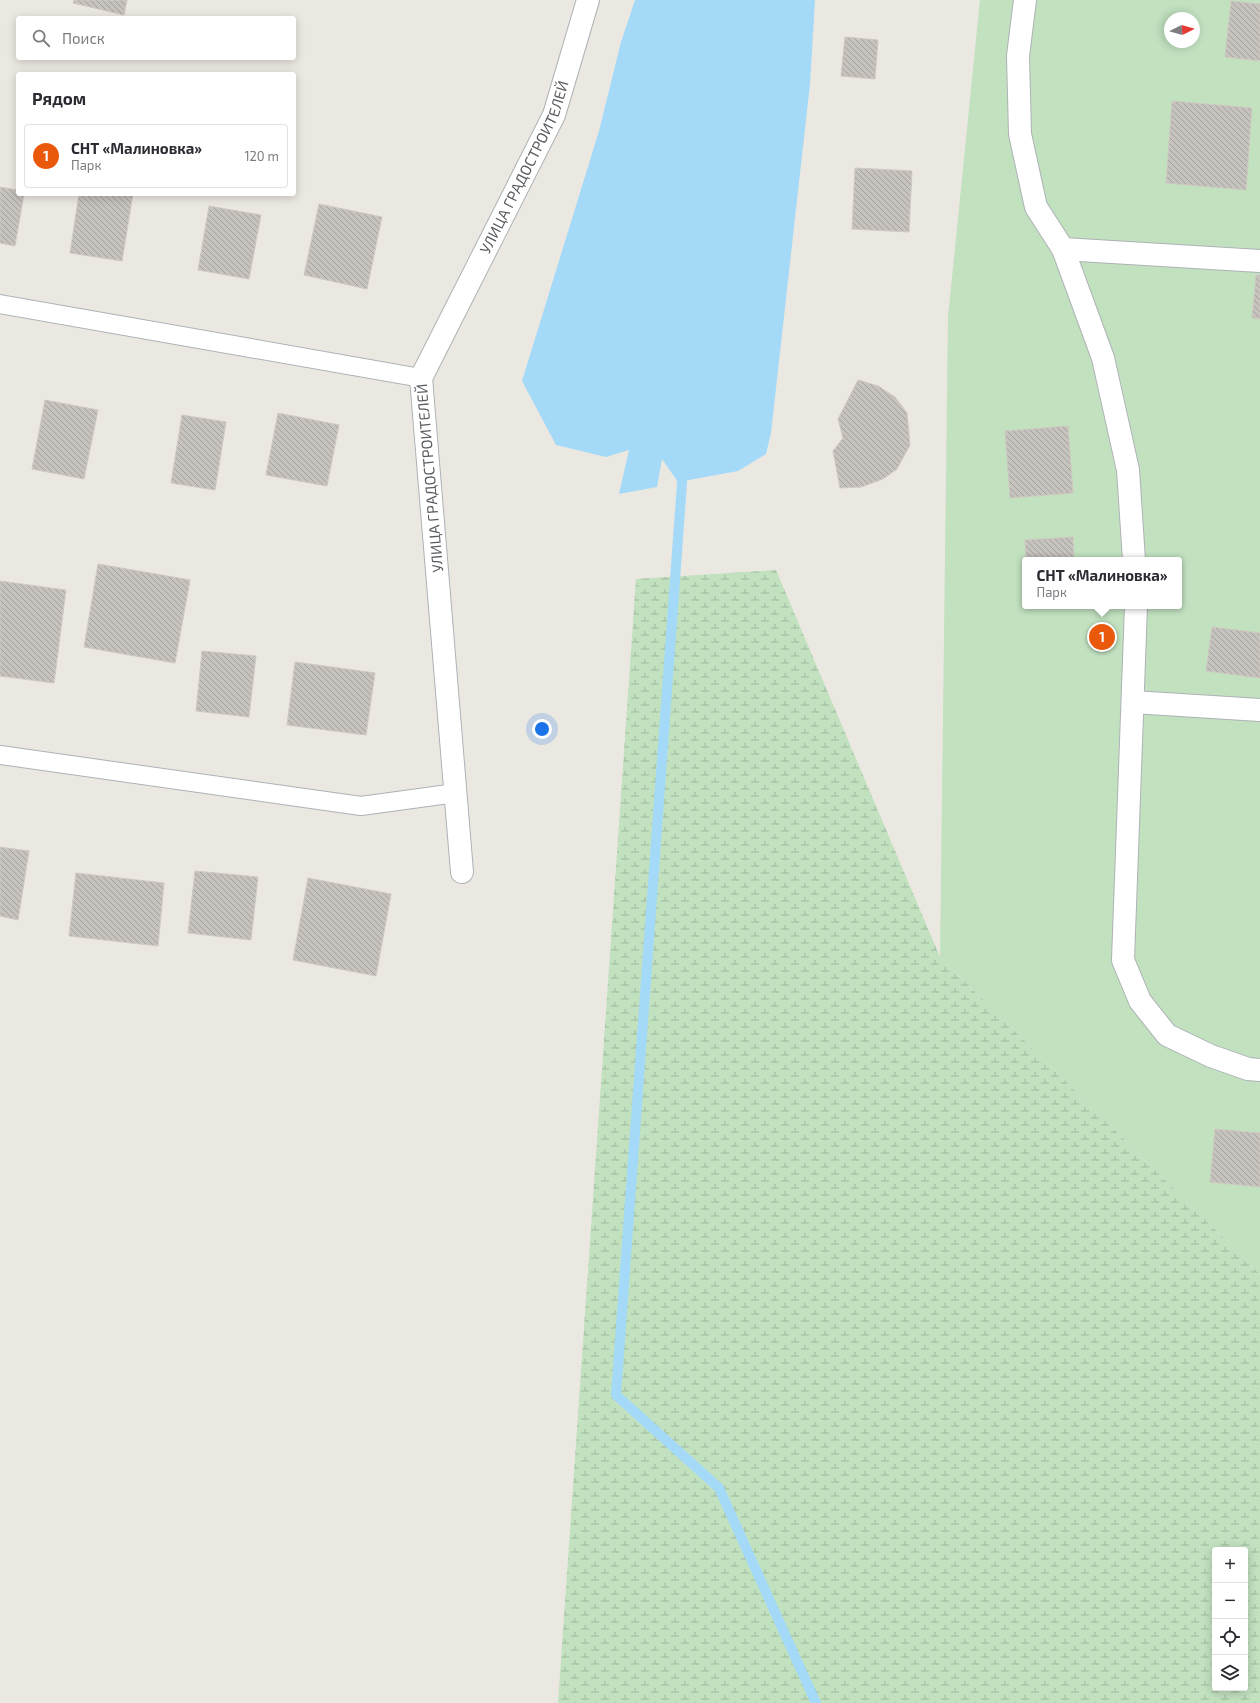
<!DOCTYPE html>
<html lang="ru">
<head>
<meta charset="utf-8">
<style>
	body { margin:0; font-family:"Exo 2",sans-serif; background:#f7f7f7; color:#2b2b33 }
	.controls { position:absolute; right:12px; bottom:12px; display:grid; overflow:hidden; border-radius:4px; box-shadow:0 2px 10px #0003 }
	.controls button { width:36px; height:36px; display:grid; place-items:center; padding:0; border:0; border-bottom:1px solid #e1e1e2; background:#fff; color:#2b2b33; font:20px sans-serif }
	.compass { position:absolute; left:1164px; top:12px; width:36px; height:36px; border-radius:50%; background:#fff; box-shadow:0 2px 10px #0003; rotate:85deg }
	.you { position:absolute; left:542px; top:729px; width:14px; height:14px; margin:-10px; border:3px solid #fff; border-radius:50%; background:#1a73e8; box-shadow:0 0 0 6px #1a73e833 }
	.badge { display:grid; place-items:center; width:26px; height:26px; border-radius:50%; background:#ea580c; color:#fff; font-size:13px; font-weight:700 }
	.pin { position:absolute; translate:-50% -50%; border:2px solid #fff; box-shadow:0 1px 4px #0006 }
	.popup { position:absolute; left:1022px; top:557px; width:160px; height:52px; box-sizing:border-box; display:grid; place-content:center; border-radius:4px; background:#fff; filter:drop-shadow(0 1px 3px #0005); font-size:13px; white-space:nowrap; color:#7c7c81 }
	.popup b { font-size:15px; color:#2b2b33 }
	.popup::after { content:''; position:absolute; left:50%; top:100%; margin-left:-8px; border:8px solid transparent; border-top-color:#fff }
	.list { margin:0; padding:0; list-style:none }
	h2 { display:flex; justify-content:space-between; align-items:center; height:52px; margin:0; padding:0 16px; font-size:17px }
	h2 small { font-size:13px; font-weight:400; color:#7c7c81 }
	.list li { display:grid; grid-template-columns:26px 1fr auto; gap:12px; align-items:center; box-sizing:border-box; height:64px; margin:0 8px 8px; padding:0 8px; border:1px solid #e1e1e2; border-radius:4px }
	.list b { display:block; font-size:15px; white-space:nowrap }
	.list p { margin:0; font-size:13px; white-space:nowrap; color:#7c7c81 }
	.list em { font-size:13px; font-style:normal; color:#7c7c81 }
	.icon { flex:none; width:22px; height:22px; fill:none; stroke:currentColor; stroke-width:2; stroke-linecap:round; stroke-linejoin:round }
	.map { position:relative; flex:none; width:1260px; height:1703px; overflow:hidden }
	.search { position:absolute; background:#fff; box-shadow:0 2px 10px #0003; left:16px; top:16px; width:280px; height:44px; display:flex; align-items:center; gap:10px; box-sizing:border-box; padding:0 14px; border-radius:4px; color:#7c7c81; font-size:15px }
	.panel { position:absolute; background:#fff; box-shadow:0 2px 10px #0003; left:16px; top:72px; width:280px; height:124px; border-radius:4px }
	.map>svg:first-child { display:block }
</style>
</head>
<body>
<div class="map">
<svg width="1260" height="1703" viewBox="0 0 1260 1703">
	<defs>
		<pattern id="wetland-marsh" width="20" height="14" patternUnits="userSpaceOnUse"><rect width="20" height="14" fill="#c1e1bf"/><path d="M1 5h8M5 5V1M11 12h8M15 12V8" fill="none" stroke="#a0ba9f"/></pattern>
		<pattern id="building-back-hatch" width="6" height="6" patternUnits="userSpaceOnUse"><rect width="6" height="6" fill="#c6c3be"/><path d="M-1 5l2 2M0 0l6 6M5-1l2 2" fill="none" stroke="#a4a29e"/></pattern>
	</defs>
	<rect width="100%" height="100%" fill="#ebe8e1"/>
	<!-- green -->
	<path fill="#c1e1bf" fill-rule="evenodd" d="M980,0H1260V1274L940,957L948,317ZM1170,18H1194V42H1170ZM1025,560H1179V606H1025Z"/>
	<!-- wetland -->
	<path fill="url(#wetland-marsh)" fill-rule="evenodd" d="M776,570L940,957L1260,1274V1703H558L636,579ZM1215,1550H1245V1688H1215Z"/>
	<!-- water -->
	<path fill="#a4daf8" d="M635,0H815L810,84L771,433L766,454L738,471L678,482L662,459L657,487L619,494L629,450L606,457L556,445L522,381L599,131L621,42Z"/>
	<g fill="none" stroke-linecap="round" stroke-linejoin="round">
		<!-- stream -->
		<path stroke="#a4daf8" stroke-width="10" d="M683,469L616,1395L719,1488L816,1703"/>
	</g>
	<!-- building -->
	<g fill="url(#building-back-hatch)" stroke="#cfc9c0">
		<path d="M74,0H127L124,15L73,3Z"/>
		<path d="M1231,1L1260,4V61L1225,57Z"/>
		<path d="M845,37L878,40L875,79L841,76Z"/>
		<path d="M1172,101L1252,108L1246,190L1166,183Z"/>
		<path d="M855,168L912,171L909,232L852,229Z"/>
		<path d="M0,187L18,190V194H24L15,246L0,243Z"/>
		<path d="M79,194H133L122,261L70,253Z"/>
		<path d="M319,204L382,217L367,289L304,275Z"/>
		<path d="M209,206L261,215L249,279L198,270Z"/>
		<path d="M1256,275H1260V319L1252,318Z"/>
		<path d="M858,380L878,386L895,397L907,413L910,445L897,469L883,479L861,487L840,488L833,451L843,438L838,419Z"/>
		<path d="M45,400L98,410L84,479L32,469Z"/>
		<path d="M278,413L339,425L327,486L266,475Z"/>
		<path d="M182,415L226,422L215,490L171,483Z"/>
		<path d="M1068,426L1073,493L1010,498L1005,431Z"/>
		<path d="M1073,537L1074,560H1026L1025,540Z"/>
		<path d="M98,564L190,580L175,663L84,647Z"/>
		<path d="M0,581L66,590L54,683L0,676Z"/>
		<path d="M1212,627L1260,633V678L1206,671Z"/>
		<path d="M202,651L256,656L249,717L196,711Z"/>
		<path d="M295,662L375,673L366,735L287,725Z"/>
		<path d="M0,847L29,851L18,920L0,916Z"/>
		<path d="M195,871L258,877L251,940L188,933Z"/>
		<path d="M76,873L164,883L158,946L69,936Z"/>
		<path d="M308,878L391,894L376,976L293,960Z"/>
		<path d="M1215,1129L1260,1133V1187L1210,1182Z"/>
	</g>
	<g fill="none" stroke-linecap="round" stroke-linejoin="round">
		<!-- lane casing -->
		<g stroke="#aeb2b6" stroke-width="20">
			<g id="lane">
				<path d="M0,304L421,378"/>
				<path d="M0,755L361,806L456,793"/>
			</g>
		</g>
		<!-- street casing -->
		<g stroke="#aeb2b6" stroke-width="24">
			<g id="street">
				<path d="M1025,0L1018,56L1020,134L1036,207L1063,249L1103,358L1128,470L1134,560"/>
				<path d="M1063,249L1260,261"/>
				<path d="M1136,606L1123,960L1140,1001L1167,1035L1211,1056L1248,1069L1260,1070"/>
				<path d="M1133,702L1260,710"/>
				<path id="s1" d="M462,872L421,378L554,115L588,0"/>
			</g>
		</g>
		<!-- lane -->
		<use href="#lane" stroke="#fff" stroke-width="18"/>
		<!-- street -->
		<use href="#street" stroke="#fff" stroke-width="22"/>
	</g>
	<g text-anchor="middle" stroke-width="4" stroke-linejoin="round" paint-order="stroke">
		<!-- street labels -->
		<g font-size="15" fill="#595d61" stroke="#fff">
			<text dy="5" stroke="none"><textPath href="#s1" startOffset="731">УЛИЦА ГРАДОСТРОИТЕЛЕЙ</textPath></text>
			<text transform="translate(430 478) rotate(-95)" y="5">УЛИЦА ГРАДОСТРОИТЕЛЕЙ</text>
		</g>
	</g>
</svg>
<div class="controls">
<button>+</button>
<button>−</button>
<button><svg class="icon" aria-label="locate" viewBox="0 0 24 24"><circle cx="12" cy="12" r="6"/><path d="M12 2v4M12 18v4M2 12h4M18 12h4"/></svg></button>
<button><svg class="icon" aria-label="layers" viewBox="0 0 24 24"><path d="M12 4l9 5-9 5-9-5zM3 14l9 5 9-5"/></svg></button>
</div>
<svg class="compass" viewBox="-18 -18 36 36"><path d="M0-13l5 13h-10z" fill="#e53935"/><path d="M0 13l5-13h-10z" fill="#7c7c81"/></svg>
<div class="you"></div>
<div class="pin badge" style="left:1102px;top:637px">1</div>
<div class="popup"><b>СНТ «Малиновка»</b>Парк</div>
<div class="search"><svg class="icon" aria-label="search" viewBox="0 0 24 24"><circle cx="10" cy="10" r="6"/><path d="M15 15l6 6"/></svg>Поиск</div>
<section class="panel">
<h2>Рядом<small></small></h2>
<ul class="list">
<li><span class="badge">1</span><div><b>СНТ «Малиновка»</b><p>Парк</p></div><em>120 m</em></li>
</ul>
</section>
</div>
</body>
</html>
